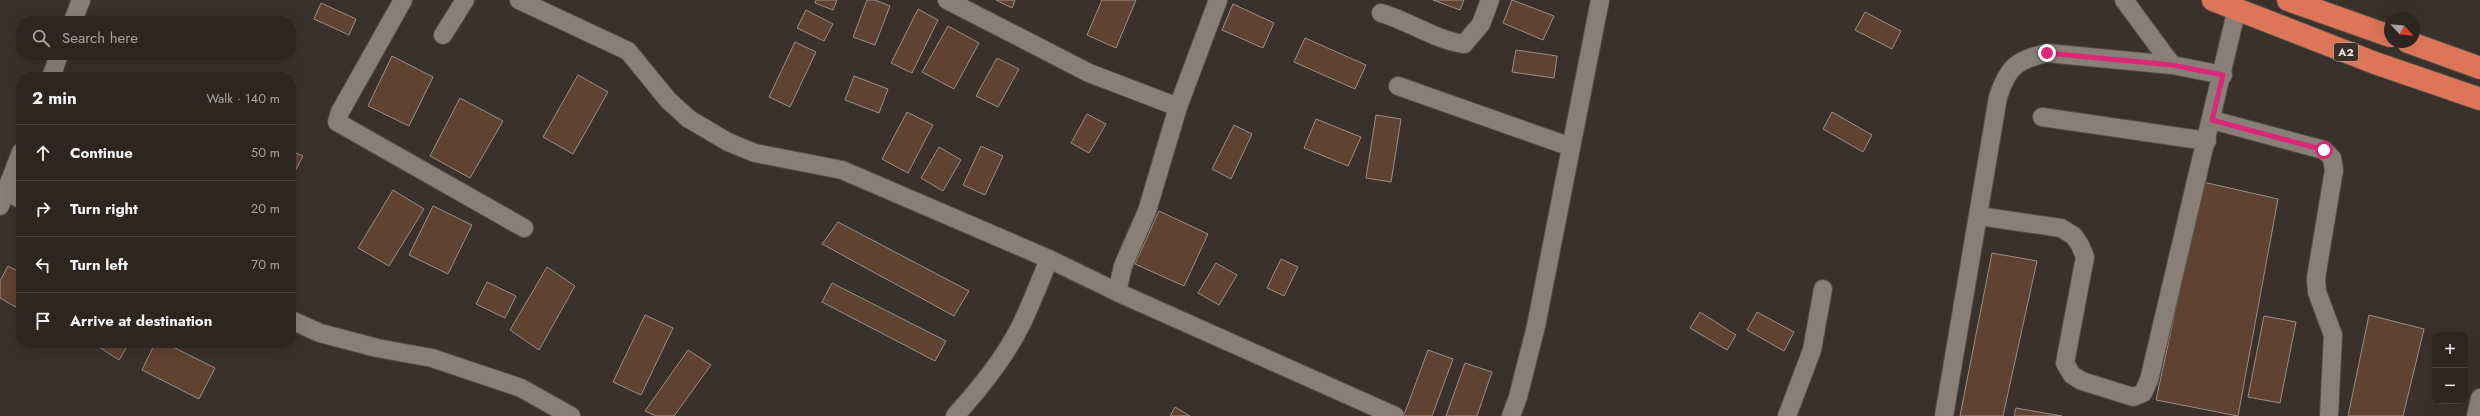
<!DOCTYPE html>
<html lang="en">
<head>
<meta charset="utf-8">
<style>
	body { margin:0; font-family:Jost,sans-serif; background:#342d29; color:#f1f3f6 }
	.controls { position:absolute; right:12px; bottom:12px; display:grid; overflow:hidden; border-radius:8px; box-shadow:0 4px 16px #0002 }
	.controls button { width:36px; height:36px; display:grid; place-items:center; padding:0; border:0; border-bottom:1px solid #48423e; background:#2c2520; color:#f1f3f6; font:20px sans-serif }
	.compass { position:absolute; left:2384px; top:12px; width:36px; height:36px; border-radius:50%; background:#2c2520; box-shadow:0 4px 16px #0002; rotate:116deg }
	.stop { position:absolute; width:12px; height:12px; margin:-9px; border:3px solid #db2777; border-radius:50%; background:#fff }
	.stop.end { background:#db2777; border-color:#fff; box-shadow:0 1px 4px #0008 }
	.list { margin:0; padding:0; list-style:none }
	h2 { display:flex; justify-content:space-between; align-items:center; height:52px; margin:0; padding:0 16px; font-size:17px }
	h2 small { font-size:13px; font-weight:400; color:#a6a5a5 }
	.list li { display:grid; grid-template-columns:26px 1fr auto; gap:12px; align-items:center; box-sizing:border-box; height:56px; padding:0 16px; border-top:1px solid #48423e }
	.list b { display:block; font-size:15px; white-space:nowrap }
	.list em { font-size:13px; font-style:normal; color:#a6a5a5 }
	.icon { flex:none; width:22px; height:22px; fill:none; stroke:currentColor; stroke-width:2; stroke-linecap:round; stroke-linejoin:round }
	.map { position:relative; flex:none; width:2480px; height:416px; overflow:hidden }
	.search { position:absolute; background:#2c2520; box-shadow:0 4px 16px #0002; left:16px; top:16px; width:280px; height:44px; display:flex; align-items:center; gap:10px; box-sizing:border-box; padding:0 14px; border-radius:16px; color:#a6a5a5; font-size:15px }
	.panel { position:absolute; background:#2c2520; box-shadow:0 4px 16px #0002; left:16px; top:72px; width:280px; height:276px; border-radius:16px }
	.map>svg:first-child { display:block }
</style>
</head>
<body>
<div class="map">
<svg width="2480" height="416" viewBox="0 0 2480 416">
	<rect width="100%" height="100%" fill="#3a312a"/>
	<!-- building -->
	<g fill="#604232" stroke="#9b8e88">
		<path d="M816,0H837L833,10L815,3Z"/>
		<path d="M867,0H875L890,6L875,45L853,37Z"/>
		<path d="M996,0H1015L1012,8Z"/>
		<path d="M1102,0H1136L1116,48L1087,35Z"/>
		<path d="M1433,0H1464L1460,10Z"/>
		<path d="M1512,0L1554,16L1543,40L1503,23Z"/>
		<path d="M321,3L356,19L349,35L314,19Z"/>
		<path d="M1233,4L1274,23L1263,48L1222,30Z"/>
		<path d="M918,9L938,20L912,73L891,63Z"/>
		<path d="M806,10L833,24L824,41L797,28Z"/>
		<path d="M1865,12L1901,31L1892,49L1855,30Z"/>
		<path d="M948,26L979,43L954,89L922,72Z"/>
		<path d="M1305,38L1366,65L1355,89L1294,62Z"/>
		<path d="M795,42L816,52L790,107L769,97Z"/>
		<path d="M1516,50L1557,56L1554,78L1512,72Z"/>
		<path d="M392,56L433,77L409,126L368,106Z"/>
		<path d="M997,58L1019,69L998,107L976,96Z"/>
		<path d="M578,75L608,92L573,154L543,137Z"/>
		<path d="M854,76L888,89L879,113L845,100Z"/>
		<path d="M460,98L503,121L470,178L430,156Z"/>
		<path d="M907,112L933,125L908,173L882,159Z"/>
		<path d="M1832,112L1872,135L1863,152L1823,129Z"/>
		<path d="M1087,114L1106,124L1089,153L1071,143Z"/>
		<path d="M1376,115L1401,119L1391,182L1366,178Z"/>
		<path d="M1316,119L1361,137L1348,166L1304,148Z"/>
		<path d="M1234,125L1252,134L1231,179L1212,169Z"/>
		<path d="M981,146L1003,156L985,195L963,185Z"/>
		<path d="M939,147L961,160L943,191L921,178Z"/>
		<path d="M291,151L303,156L291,179Z"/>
		<path d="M2203,182L2278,199L2238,416L2156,400Z"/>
		<path d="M393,190L424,209L389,266L358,248Z"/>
		<path d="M433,206L472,225L448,274L409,255Z"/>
		<path d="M1159,211L1208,234L1184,286L1135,264Z"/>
		<path d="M838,222L969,291L954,316L822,244Z"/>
		<path d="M1992,253L2037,261L2003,416H1960Z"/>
		<path d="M1281,259L1298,267L1284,296L1267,288Z"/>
		<path d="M1216,263L1237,275L1219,305L1198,293Z"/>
		<path d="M8,266L21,273V310L0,298V281Z"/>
		<path d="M547,267L575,286L539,350L510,330Z"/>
		<path d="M487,282L516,296L505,318L476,304Z"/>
		<path d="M832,283L946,341L935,361L822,302Z"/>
		<path d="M1700,312L1736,335L1727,350L1690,328Z"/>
		<path d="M1757,312L1794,332L1784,351L1747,330Z"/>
		<path d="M645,315L673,328L641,395L613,382Z"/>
		<path d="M2369,315L2424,329L2403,416H2348Z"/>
		<path d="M2264,316L2296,322L2280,403L2248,397Z"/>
		<path d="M93,343H129L119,360Z"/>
		<path d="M155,343H165L215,368L199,399L142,370Z"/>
		<path d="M688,350L711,365L674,416H656L645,411Z"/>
		<path d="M1428,350L1453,359L1432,416H1407L1404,415Z"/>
		<path d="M1465,363L1492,372L1477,416H1446Z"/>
		<path d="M1175,407L1190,416H1170Z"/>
		<path d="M2016,408L2062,416H2014Z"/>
	</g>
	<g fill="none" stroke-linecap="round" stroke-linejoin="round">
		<!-- minor casing -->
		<g stroke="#564f49" stroke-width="20">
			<g id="minor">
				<path d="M403,0L340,112L337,122L524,228"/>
				<path d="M519,0L628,51L668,100L689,119L728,142L755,153L842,170L1049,259L1117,292L1395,416"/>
				<path d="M947,0L1089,73L1178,107"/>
				<path d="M2124,0L2172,65"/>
				<path d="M1381,13C1409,21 1435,40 1464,44L1481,24L1490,0"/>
				<path d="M73,21L81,0"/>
				<path d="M443,35L465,0"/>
				<path d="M51,77L59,55"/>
				<path d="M1398,86L1571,147"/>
				<path d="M2042,117L2207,141"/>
				<path d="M2212,120L2324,150L2332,158L2334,170L2316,278L2317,292L2333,335L2329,416"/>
				<path d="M5,192L21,199"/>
				<path d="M0,206L21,152"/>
				<path d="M1979,216L2061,228L2074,236L2080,245L2085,257L2065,363L2072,375L2082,381L2133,397L2143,393L2149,380L2237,8"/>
				<path d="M1117,292L1123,266L1147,211L1178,107L1218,0"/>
				<path d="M291,320L320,333L377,348L432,358L521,388L571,416"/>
				<path d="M955,416C980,388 1003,360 1020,327C1031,305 1040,281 1049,259"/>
				<path d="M1511,416L1518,397L1536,326L1600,0"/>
				<path d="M1787,416L1812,350L1823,289"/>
				<path d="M1944,416L1998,97C2008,67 2016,60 2047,53L2172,65L2223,75"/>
				<path d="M2476,416L2480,398"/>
			</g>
		</g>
		<!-- highway casing -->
		<g stroke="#564f49" stroke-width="24">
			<g id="highway">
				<path d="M2213,0L2375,63L2480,99"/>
				<path d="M2288,0L2390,36"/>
				<path d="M2408,42L2480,68"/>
			</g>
		</g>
		<!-- minor -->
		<use href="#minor" stroke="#8a7f77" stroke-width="18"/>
		<!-- highway -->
		<use href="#highway" stroke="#dd7659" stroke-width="22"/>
	</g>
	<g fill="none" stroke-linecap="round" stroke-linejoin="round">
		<!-- route -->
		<path stroke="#db2777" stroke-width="5" d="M2047,53L2172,65L2223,75L2212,120L2324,150"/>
	</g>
	<g text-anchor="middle" stroke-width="3" stroke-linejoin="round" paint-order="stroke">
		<!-- shield labels -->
		<rect fill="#3a312a" stroke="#b8b0ac" stroke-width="1" x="2334" y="43" width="24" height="18" rx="3"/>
		<g font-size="11" font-weight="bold" fill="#eee7e3">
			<text x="2346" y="56">A2</text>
		</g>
	</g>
</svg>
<div class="controls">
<button>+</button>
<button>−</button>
</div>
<svg class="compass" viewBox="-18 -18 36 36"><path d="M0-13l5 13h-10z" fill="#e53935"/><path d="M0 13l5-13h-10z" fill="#a6a5a5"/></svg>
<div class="stop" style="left:2324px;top:150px"></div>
<div class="stop end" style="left:2047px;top:53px"></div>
<div class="search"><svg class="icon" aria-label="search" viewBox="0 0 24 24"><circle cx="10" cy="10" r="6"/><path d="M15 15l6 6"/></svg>Search here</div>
<section class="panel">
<h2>2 min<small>Walk · 140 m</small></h2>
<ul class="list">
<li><svg class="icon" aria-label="ahead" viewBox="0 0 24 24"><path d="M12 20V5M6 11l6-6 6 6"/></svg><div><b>Continue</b></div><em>50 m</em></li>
<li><svg class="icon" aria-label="right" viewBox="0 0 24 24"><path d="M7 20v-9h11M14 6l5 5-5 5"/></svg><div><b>Turn right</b></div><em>20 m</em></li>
<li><svg class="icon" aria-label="left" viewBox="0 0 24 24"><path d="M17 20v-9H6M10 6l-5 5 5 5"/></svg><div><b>Turn left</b></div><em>70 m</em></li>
<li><svg class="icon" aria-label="arrive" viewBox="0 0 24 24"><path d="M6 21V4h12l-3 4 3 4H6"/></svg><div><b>Arrive at destination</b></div></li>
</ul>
</section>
</div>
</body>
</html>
